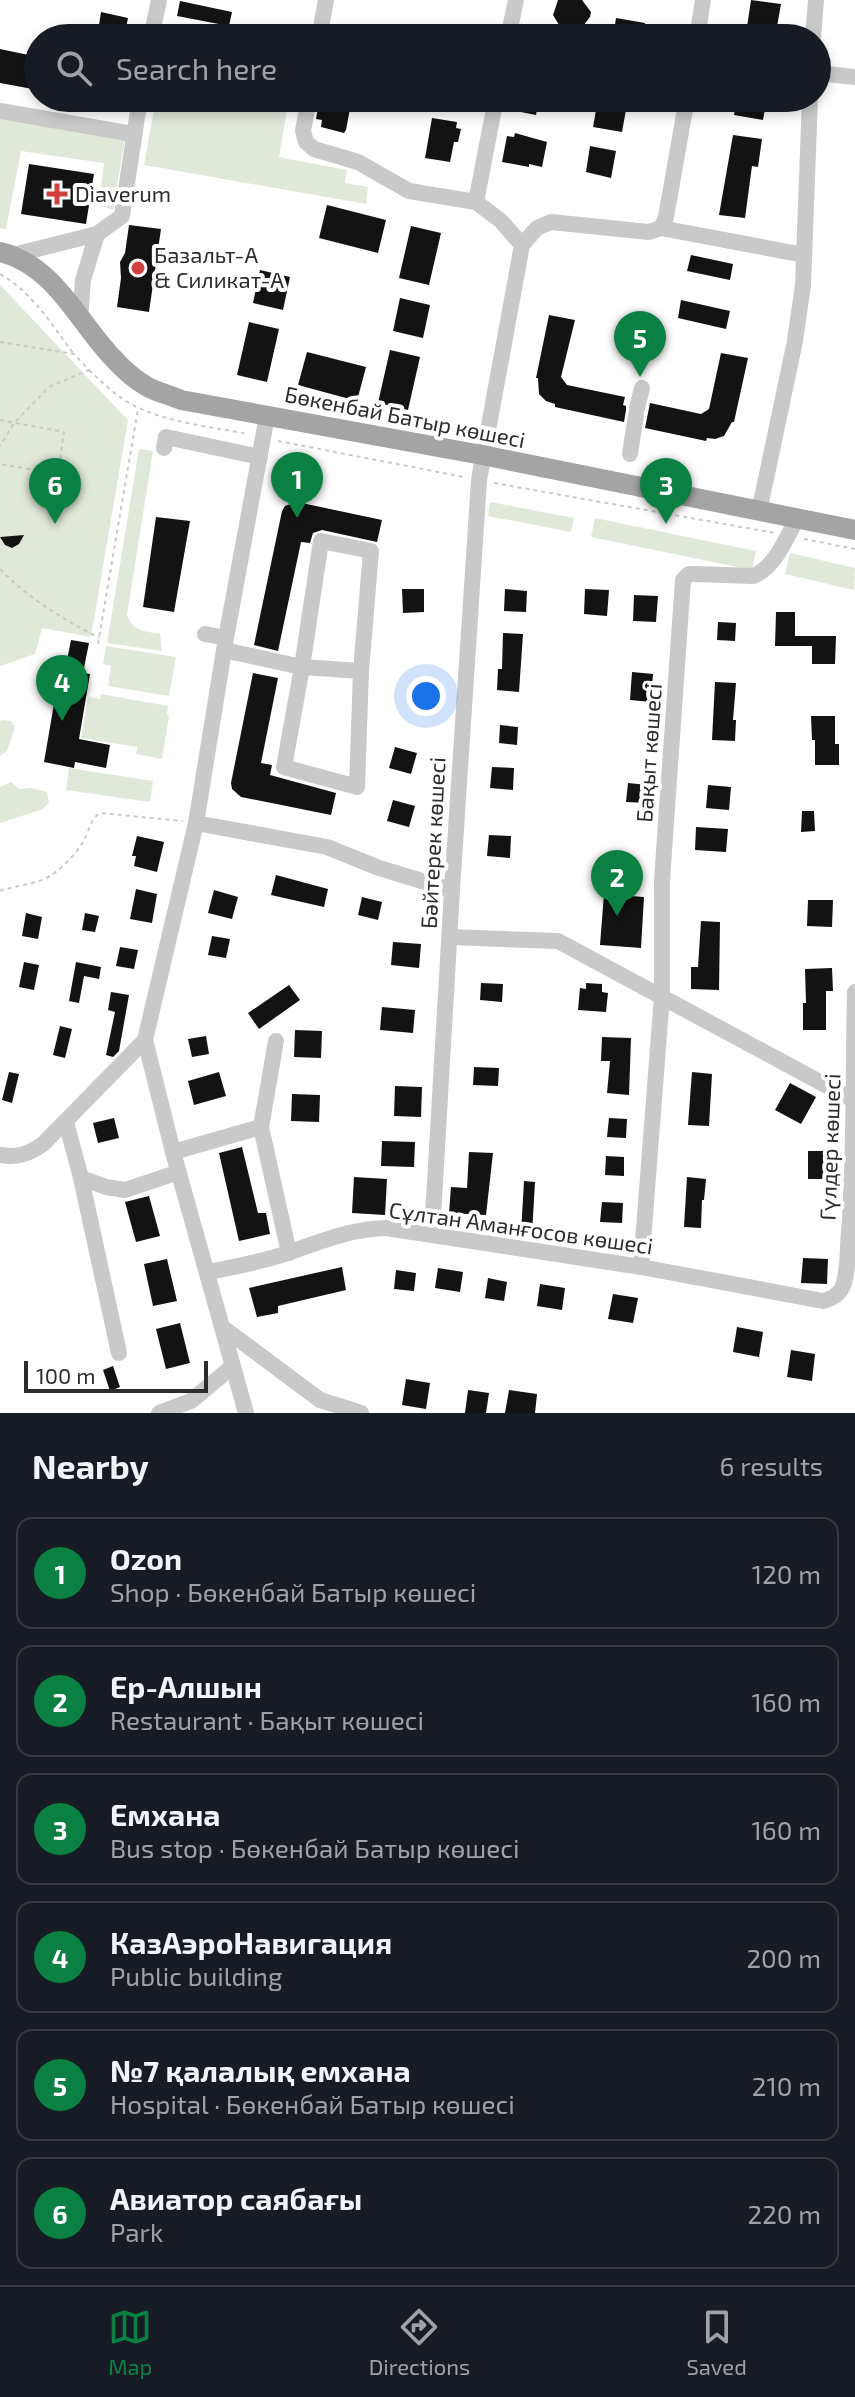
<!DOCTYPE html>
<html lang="en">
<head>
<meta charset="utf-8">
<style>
	body { margin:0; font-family:"Exo 2",sans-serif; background:#242831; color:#f1f3f6 }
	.scale { position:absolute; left:24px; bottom:20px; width:184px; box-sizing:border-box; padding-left:8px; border:4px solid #2c2c2c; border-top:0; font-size:22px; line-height:28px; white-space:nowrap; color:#2c2c2c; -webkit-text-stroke:6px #fff; paint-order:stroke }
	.you { position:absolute; left:426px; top:696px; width:28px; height:28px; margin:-20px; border:6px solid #fff; border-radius:50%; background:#1a73e8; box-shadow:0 0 0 12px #1a73e833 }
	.badge { display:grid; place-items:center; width:52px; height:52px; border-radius:50%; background:#0b8043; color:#fff; font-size:26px; font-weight:700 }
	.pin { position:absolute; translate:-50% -66px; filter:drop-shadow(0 2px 4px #0008) }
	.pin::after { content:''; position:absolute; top:42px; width:28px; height:24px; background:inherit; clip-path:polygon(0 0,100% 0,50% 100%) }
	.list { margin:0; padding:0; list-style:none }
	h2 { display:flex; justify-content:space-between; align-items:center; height:104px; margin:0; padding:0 32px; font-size:34px }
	h2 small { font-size:26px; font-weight:400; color:#9ea1a6 }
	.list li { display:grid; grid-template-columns:52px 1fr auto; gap:24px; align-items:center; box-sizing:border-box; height:112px; margin:0 16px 16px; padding:0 16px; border:2px solid #363941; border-radius:16px }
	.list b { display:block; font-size:30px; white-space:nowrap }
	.list p { margin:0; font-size:26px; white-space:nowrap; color:#9ea1a6 }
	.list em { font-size:26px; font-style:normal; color:#9ea1a6 }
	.icon { flex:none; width:44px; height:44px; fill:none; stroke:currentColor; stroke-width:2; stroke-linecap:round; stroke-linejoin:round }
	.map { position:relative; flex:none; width:855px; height:1413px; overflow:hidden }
	.search { position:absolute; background:#171b24; box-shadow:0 4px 12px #0003; left:24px; right:24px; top:24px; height:88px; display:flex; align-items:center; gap:20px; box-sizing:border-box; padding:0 28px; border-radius:44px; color:#9ea1a6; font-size:30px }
	.sheet { height:872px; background:#171b24 }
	nav { display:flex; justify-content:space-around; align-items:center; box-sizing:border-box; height:112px; border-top:2px solid #363941; background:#171b24; font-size:22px; color:#9ea1a6 }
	nav a { display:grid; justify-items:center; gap:4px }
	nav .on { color:#0b8043 }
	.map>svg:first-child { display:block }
</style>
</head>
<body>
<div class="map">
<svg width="855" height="1413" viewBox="0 0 855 1413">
	<rect width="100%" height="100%" fill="#fff"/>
	<!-- green -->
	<g fill="#e0e8da">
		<path d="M169,25L222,34L221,38H167Z"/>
		<path d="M156,98H289L279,157L347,170L345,183L368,187L366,204L144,165Z"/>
		<path d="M0,116L125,139L113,210L99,205L104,163L21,151L6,229L0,228Z"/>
		<path d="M0,285L128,420L91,637L42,628L35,654L0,666Z"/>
		<path d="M139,449L153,451L127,615C133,632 145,631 160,634L162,651L107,643Z"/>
		<path d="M490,502L574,518L571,532L488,516Z"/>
		<path d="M595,518L756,551L752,570L591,537Z"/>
		<path d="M790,553L855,568L854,590L785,574Z"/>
		<path d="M106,646L176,657L169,696L108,686L111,666L103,664Z"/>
		<path d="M101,694L168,706L167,714L169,716L162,759L136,754L137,747L81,738L88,697L100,699Z"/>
		<path d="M2,720L11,721L15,727L7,751L0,756V721Z"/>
		<path d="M69,768L153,781L150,802L66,790Z"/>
		<path d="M11,782L20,789L31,788L47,792L49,802L43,809L0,823V787Z"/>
	</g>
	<!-- building -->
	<g fill="#131313">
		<path d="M558,0H582L591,12L590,17L580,30L567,38L553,15Z"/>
		<path d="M751,0L781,4L776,32L747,27Z"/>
		<path d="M180,1L232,12L229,26L177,16Z"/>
		<path d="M101,12L128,18L124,38H91L94,24L99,25Z"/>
		<path d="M616,18L645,23L643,38H613Z"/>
		<path d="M448,26L487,33L486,38H446Z"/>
		<path d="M0,49L38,57V90L0,83Z"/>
		<path d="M327,98H352L346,130L344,133L321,127L322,120L316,119L318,107L321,108L322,102H326Z"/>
		<path d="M513,98H539L536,115L511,110Z"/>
		<path d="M737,98H767L763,120L734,115Z"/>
		<path d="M598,99L627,104L622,132L593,127Z"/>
		<path d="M432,118L457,122L456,128L461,129L458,142H454L450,162L425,158Z"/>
		<path d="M515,133L547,142L542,167L529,164V167L502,162L507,136L514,137Z"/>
		<path d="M733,135L762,139L758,167L752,166L745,218L719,215Z"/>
		<path d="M590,146L616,151L611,178L586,172Z"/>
		<path d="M29,164L94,174L86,224L21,214Z"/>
		<path d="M327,205L386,220L378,253L319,238Z"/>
		<path d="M129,225L161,229L149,312L117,307L121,278L120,262L125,253Z"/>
		<path d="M411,226L441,233L429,285L399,278Z"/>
		<path d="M691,255L733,264L730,280L687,271Z"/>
		<path d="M260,270L290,277L283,310L253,303Z"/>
		<path d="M400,298L430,305L423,338L393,331Z"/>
		<path d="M681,300L730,311L726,329L678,318Z"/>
		<path d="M549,315L575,320L561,377L567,385L625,397L623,405L626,406V410L624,422L555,407V404L546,401L539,394L538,378H536Z"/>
		<path d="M249,322L279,329L267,382L237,375Z"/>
		<path d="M390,350L420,357L408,410L378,403Z"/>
		<path d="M307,352L366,367L357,401L298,385Z"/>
		<path d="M721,353L748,358L734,422H732L724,436L715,439L707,438L706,441L645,428L650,403L701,414L709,409Z"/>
		<path d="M297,502L382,520L377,542L322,530L313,533L310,543L301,542L278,651L254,645L282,511L285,506Z"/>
		<path d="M156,517L190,521L174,612L143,607Z"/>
		<path d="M24,535L19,544L12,548L5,545L0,537Z"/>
		<path d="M402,589H424V612L403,613Z"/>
		<path d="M505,589L527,591L526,612L504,611Z"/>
		<path d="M585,589L609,590L607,616L584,614Z"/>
		<path d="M634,595L658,596L656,622L633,621Z"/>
		<path d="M776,612H795V636H836L835,664H812V646H775Z"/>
		<path d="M718,622L736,623L735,641L717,640Z"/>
		<path d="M503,633L523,634L519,692L497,690L498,669H502Z"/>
		<path d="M71,640L89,643L83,673L90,674L79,739L110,745L106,768L75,762L74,768L44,762L60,669L65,670Z"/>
		<path d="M632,672L653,674L651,702L630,700Z"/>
		<path d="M253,673L278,678L261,763L272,765L270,775L336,793L331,815L241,797L232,789L231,783Z"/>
		<path d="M715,682L736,683L733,720H736L735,741L712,740Z"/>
		<path d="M811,716H835V744H839V765H815V740H812Z"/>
		<path d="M500,725L518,727L517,745L499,743Z"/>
		<path d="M395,747L417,753L411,774L389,768Z"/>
		<path d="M492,767L514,768L513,790L490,788Z"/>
		<path d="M628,783L648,785L647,803L626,802Z"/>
		<path d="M708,785L731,787L729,810L706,808Z"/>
		<path d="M393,800L415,806L409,827L387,821Z"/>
		<path d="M802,811H814L815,831L801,832Z"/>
		<path d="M696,827L728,829L726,852L695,850Z"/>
		<path d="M489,835L511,836L510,858L487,856Z"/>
		<path d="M137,836L164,842L157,872L134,866L136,856H132Z"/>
		<path d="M276,875L328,889L324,907L271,895Z"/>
		<path d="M136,889L157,894L152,923L130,919Z"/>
		<path d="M214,890L238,897L232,919L208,913Z"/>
		<path d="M604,894L644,897L641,948L600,945Z"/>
		<path d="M362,897L382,902L378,920L358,915Z"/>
		<path d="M808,900H833L832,927L807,926Z"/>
		<path d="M26,913L42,917L38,939L22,936Z"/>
		<path d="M85,913L99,916L95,932L82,930Z"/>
		<path d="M701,921L720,922L719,990L691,989V967H698Z"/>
		<path d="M212,936L230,939L226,958L208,955Z"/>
		<path d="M393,942L421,944L419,968L391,965Z"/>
		<path d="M120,947L138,950L134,969L116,966Z"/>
		<path d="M24,962L39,965L34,990L19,987Z"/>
		<path d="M76,962L101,967L99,979L84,976L79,1003L69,1001Z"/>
		<path d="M832,968L833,991H826V1030H803V1003H806L805,969Z"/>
		<path d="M481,983L503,984L502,1002L480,1000Z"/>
		<path d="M586,983L602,984V992L608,993L606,1012L578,1010L580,988L586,989Z"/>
		<path d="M289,985L300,1000L259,1029L248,1013Z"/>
		<path d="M111,992L129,995L119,1051L113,1057L106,1055L115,1012L108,1010Z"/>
		<path d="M382,1007L415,1010L413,1033L380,1030Z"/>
		<path d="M60,1026L72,1029L65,1058L53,1055Z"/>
		<path d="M295,1030L322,1031L321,1058L294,1057Z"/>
		<path d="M206,1036L209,1054L192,1057L188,1039Z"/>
		<path d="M602,1037L631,1038L629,1095L607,1093L610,1061H601Z"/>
		<path d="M474,1067L499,1068L498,1086L473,1085Z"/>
		<path d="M9,1072L19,1074L12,1103L2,1100Z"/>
		<path d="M219,1072L226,1096L194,1105L188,1081Z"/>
		<path d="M692,1072L712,1074L709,1126L688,1125Z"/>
		<path d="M790,1083L816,1097L801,1124L775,1110Z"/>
		<path d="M395,1086L422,1087L421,1117L394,1116Z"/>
		<path d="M292,1094L320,1095L319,1122L291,1121Z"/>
		<path d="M114,1118L119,1138L98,1143L93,1123Z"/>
		<path d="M609,1118L627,1119L626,1138L607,1137Z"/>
		<path d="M382,1141L415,1142L414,1167L381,1166Z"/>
		<path d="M242,1147L258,1213H266L270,1234L239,1241L219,1153Z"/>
		<rect x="808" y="1151" width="22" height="28"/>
		<path d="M469,1152L493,1153L486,1215L449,1213L451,1187L467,1188Z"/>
		<path d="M606,1156L624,1157V1176L605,1175Z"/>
		<path d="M354,1177L387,1179L385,1215L352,1213Z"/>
		<path d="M687,1177L706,1179L704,1200H702L701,1228L684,1227Z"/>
		<path d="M524,1181L535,1182L532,1234L521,1233Z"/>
		<path d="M149,1196L160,1236L136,1242L125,1202Z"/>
		<path d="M602,1202L623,1203L622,1223L600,1222Z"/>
		<path d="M803,1258L828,1259L827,1284L801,1283Z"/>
		<path d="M167,1259L177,1301L153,1306L144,1264Z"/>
		<path d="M342,1267L346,1290L278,1306V1313L257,1317L249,1288Z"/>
		<path d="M438,1268L463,1272L460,1292L435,1288Z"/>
		<path d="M396,1270L416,1273L414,1291L394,1289Z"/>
		<path d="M488,1278L507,1282L504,1301L485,1298Z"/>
		<path d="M540,1284L565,1288L562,1310L537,1306Z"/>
		<path d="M613,1294L638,1298L633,1323L608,1319Z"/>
		<path d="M180,1323L190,1363L166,1369L156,1329Z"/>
		<path d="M737,1327L763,1332L759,1357L733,1352Z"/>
		<path d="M791,1350L815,1354L812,1381L787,1377Z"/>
		<path d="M113,1366L120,1387L110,1391L103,1370Z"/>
		<path d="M406,1379L430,1383L426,1409L402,1405Z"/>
		<path d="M468,1390L489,1393L486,1413H465Z"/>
		<path d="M509,1390L537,1394L535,1413H505Z"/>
	</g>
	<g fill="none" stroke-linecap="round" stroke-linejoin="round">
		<!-- path -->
		<g stroke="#c9c9c9" stroke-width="2" stroke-dasharray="4 4" stroke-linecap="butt">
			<path d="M0,274C33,293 51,324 73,353"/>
			<path d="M0,342L74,354L89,370L49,387L14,423L0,446"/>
			<path d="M89,370C104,384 120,400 139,408C172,423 212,427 248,434"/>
			<path d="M0,420L64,432L58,474L0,464"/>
			<path d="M278,441L464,477"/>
			<path d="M494,483L775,533"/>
			<path d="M804,539L855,549"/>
			<path d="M0,569C29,599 62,618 99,638"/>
			<path d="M98,644L138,409"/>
			<path d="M0,891C14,886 30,885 44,879C58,873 73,857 81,845C89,834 89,820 100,813L183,821"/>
		</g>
		<!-- minor -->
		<g stroke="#c9c9c9" stroke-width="16">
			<path d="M151,38L159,0"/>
			<path d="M319,38L326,0"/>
			<path d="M508,38L516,0"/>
			<path d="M697,38L703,0"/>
			<path d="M813,38L816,0"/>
			<path d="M817,73L855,77"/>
			<path d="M309,98L303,131L306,142L314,149L358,162L409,191L476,202L501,221L522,245L479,480L452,890L432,1234"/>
			<path d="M0,111L133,134"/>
			<path d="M476,202L496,98"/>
			<path d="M661,228L804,255"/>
			<path d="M97,234L122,216L140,98"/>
			<path d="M522,245L537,228L551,222L649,232L661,228L666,217L687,98"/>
			<path d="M13,255L97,234L83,280L80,319"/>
			<path d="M637,408L642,388"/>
			<path d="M164,448L166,437L260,457"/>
			<path d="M630,454L636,415"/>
			<path d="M759,512L795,341L803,285L810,98"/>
			<path d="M205,634L226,638"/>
			<path d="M224,650L302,667L361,671L371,551L321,541L302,667L284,767L357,787L361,671"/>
			<path d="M196,823L327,847L379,868L452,890"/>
			<path d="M450,937L558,941L855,1101"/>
			<path d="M276,1041L261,1127L289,1253"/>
			<path d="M66,1122L81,1178L119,1353"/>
			<path d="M173,1152L261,1127"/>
			<path d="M0,1155C17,1158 29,1154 43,1144L145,1040"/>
			<path d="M81,1178L106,1187L125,1190L179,1172"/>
			<path d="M641,1267L662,996V880L683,580L689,574H695L753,576C775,568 786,538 797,519"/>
			<path d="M207,1272C235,1267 261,1262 288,1253C325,1240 346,1230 386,1228L641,1267L823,1301C831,1299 838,1296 842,1288C849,1272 847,1249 849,1233C855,1152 853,1072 855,992"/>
			<path d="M222,1327L320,1400L361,1413"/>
			<path d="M159,1413L191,1401L233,1366"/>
			<path d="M246,1413L173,1152L145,1040L196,823L226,638L267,416"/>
		</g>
		<!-- major -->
		<path stroke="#a4a4a4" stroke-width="20" d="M0,252C54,265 77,320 112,357C121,367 134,379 146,386C156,392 170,395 181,400L482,455L855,530"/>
	</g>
	<!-- markers -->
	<g fill="#d2403e" stroke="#fff" stroke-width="3">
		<path d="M53 182h8v8h8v8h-8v8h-8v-8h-8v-8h8z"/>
		<circle cx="138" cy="268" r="8"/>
	</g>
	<g text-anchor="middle" stroke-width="8" stroke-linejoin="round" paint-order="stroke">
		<!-- poi labels -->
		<g font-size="22" fill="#2c2c2c" stroke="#fff" text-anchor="start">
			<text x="75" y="202">Diaverum</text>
			<text x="154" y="263">Базальт-А<tspan x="154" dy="25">&amp; Силикат-А</tspan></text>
		</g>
		<!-- street labels -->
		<g font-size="22" fill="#2c2c2c" stroke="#fff">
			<text transform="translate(405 417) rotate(11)" y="8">Бөкенбай Батыр көшесі</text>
			<text transform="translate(649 753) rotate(-86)" y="8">Бақыт көшесі</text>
			<text transform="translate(433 843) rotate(-87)" y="8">Бәйтерек көшесі</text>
			<text transform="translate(830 1147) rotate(-88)" y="8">Гүлдер көшесі</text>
			<text transform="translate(521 1228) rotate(8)" y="8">Сұлтан Аманғосов көшесі</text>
		</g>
	</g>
</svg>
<div class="scale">100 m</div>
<div class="you"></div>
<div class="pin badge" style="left:297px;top:518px">1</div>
<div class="pin badge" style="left:617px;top:916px">2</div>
<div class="pin badge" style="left:666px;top:524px">3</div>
<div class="pin badge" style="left:62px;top:721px">4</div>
<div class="pin badge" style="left:640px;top:377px">5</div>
<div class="pin badge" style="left:55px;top:524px">6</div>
<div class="search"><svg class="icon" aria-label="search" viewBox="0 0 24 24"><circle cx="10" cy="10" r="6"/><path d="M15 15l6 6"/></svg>Search here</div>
</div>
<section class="sheet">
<h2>Nearby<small>6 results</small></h2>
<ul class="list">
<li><span class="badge">1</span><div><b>Ozon</b><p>Shop · Бөкенбай Батыр көшесі</p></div><em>120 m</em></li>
<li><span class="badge">2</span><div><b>Ер-Алшын</b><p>Restaurant · Бақыт көшесі</p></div><em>160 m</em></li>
<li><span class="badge">3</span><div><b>Емхана</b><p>Bus stop · Бөкенбай Батыр көшесі</p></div><em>160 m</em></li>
<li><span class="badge">4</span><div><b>КазАэроНавигация</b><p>Public building</p></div><em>200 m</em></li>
<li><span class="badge">5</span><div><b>№7 қалалық емхана</b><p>Hospital · Бөкенбай Батыр көшесі</p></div><em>210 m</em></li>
<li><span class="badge">6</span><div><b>Авиатор саябағы</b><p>Park</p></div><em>220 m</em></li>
</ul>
</section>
<nav>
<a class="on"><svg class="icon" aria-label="map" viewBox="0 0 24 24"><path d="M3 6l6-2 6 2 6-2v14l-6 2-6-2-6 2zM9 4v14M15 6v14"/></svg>Map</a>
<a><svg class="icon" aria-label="directions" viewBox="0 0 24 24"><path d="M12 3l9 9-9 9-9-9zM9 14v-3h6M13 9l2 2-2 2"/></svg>Directions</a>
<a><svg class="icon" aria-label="saved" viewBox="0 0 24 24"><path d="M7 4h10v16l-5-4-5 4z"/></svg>Saved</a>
</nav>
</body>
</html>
